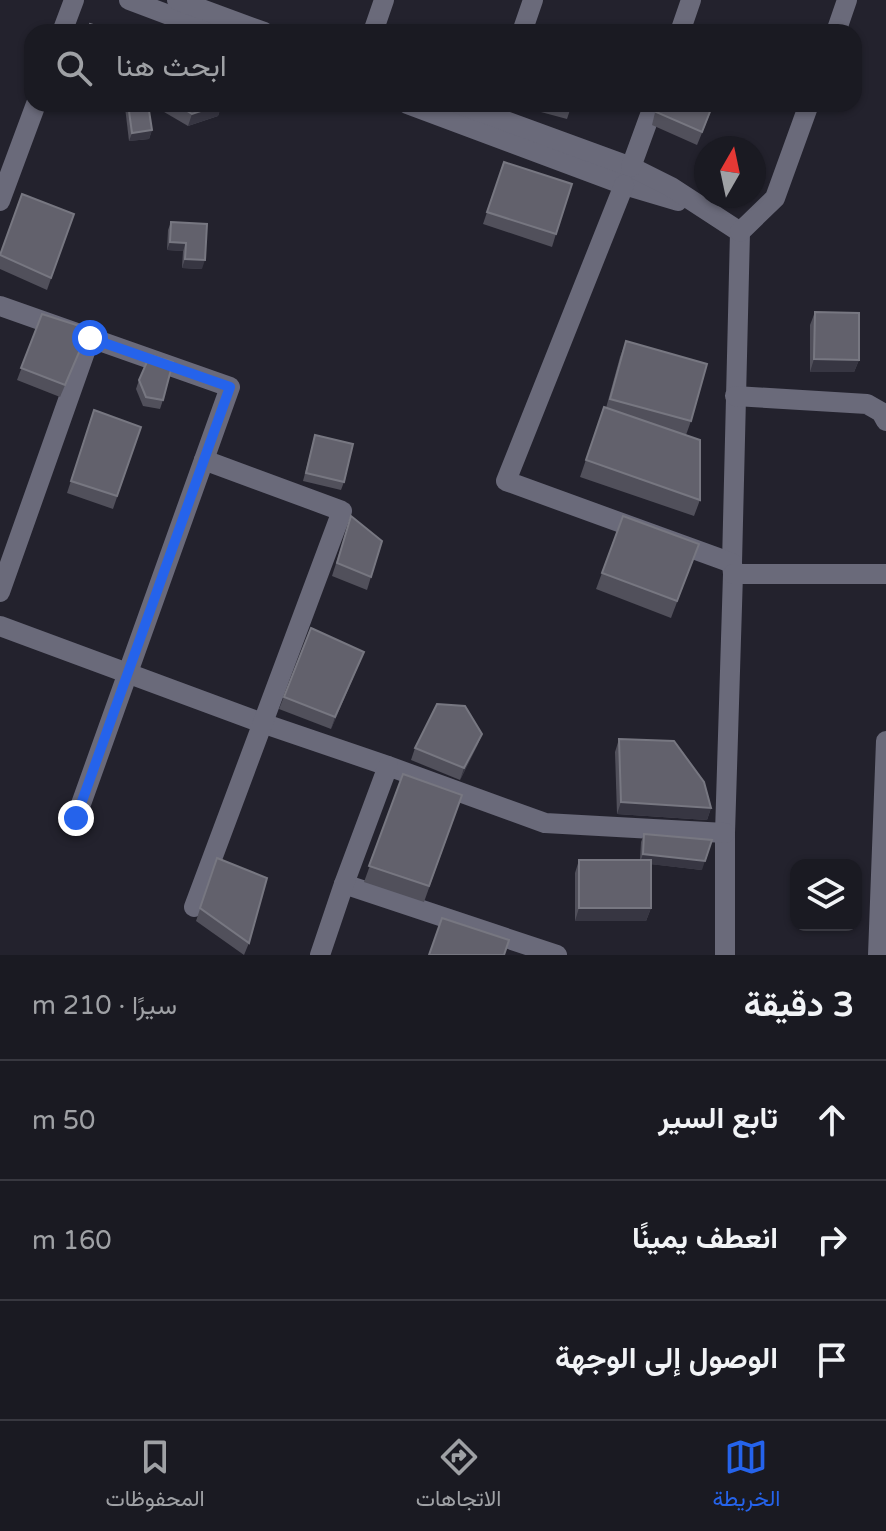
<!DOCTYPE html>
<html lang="ar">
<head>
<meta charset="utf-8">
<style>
	body { margin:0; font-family:"Varela Round",Vazirmatn,sans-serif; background:#27272f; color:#f1f3f6; direction:rtl }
	.controls { position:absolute; right:24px; bottom:24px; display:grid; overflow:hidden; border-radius:16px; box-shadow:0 2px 6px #0004 }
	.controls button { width:72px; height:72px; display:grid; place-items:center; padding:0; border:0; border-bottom:2px solid #383840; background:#1a1a22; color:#f1f3f6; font:40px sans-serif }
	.compass { position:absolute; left:694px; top:136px; width:72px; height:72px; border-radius:50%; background:#1a1a22; box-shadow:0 2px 6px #0004; rotate:9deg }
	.stop { position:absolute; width:24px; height:24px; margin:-18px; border:6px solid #2563eb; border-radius:50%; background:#fff }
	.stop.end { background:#2563eb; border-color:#fff; box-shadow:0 2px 8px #0008 }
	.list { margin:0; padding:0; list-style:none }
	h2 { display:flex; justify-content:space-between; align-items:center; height:104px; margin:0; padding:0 32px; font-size:34px }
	h2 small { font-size:26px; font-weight:400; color:#9fa1a5 }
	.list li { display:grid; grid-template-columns:52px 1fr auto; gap:24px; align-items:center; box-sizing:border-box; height:120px; padding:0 32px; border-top:2px solid #383840 }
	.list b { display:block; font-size:30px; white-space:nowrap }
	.list em { font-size:26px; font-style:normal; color:#9fa1a5 }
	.icon { flex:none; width:44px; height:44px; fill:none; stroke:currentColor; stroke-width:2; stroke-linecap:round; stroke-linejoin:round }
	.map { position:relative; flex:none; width:886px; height:955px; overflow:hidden; direction:ltr }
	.search { position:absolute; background:#1a1a22; box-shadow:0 2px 6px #0004; left:24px; right:24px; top:24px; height:88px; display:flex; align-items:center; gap:20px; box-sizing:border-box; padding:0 28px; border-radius:24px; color:#9fa1a5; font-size:30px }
	.sheet { height:464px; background:#1a1a22 }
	nav { display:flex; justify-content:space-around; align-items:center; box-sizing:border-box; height:112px; border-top:2px solid #383840; background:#1a1a22; font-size:22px; color:#9fa1a5 }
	nav a { display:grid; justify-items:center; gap:4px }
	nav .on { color:#2563eb }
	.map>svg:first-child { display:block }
</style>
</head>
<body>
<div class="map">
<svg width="886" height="955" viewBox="0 0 886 955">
	<rect width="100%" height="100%" fill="#23222d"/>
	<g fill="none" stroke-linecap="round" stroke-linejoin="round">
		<!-- minor -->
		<g stroke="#6a6a7a" stroke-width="20">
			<path d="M129,0L214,32"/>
			<path d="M177,0L264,32"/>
			<path d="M62,32L74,0"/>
			<path d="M373,32L384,0"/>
			<path d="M522,32L533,0"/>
			<path d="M680,32L691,0"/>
			<path d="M836,32L847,0"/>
			<path d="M407,104L624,185L678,201"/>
			<path d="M459,104L631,167L671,187L740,232L732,563L733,574L725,833V955"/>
			<path d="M631,167L654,104"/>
			<path d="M624,185L506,481L732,563"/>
			<path d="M0,201L36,104"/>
			<path d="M740,232L775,198L809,104"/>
			<path d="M0,306L230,387L76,818"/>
			<path d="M735,396L867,404L881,412L886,421"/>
			<path d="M733,574H886"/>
			<path d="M0,592L90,338"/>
			<path d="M0,626L262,723L388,766L545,823L725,833"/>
			<path d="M344,884L557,955"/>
			<path d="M194,907L342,511L204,460"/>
			<path d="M320,955L344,884L388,766"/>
			<path d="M878,955L886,741"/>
		</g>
	</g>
	<!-- wall -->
	<g fill="#51505b">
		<path d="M126,104H148L152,130L149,139L129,141L125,107Z"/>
		<path d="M160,104H222L218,116L188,126L159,109Z"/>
		<path d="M527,104H572L567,119L526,108Z"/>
		<path d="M657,104H714L697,145L652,125Z"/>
		<path d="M504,162L556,234L552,247L483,224Z"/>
		<path d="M74,214L47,290L0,269V255Z"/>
		<path d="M171,222L202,269L182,268L183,251L167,250L168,230Z"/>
		<path d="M815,312L859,360L854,372H810V325Z"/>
		<path d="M42,314L89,329L60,397L17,380Z"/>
		<path d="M626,341L691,421L686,435L700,500L694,516L580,477L604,407L606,408L620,357Z"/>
		<path d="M139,380L163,400L160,409L143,406L136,389Z"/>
		<path d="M94,410L141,427L113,509L67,493Z"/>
		<path d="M315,435L344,482L341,490L303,481Z"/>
		<path d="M351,516L371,577L367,590L332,576Z"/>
		<path d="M623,516L699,544L671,618L596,589Z"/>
		<path d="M311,628L359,664L331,729L279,709Z"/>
		<path d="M482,734L477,746L460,780L411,760L415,748Z"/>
		<path d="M619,739L711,808L707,820L617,814L615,752Z"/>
		<path d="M403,774L462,795L424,902L364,882Z"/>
		<path d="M644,834L702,870L651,864V908L646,921H575V873L579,860H640L641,842Z"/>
		<path d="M217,858L249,943L244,955L196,921Z"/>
	</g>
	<!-- shaded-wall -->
	<g fill="#373642">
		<path d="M222,104L218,116L188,126L192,114Z"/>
		<path d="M152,130L149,139L129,141L132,133Z"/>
		<path d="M170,242L186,243L183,251L167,250Z"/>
		<path d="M185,259L205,260L202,269L182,268Z"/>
		<path d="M814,359L859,360L854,372H810Z"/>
		<path d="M364,652L359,664L331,729L335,717Z"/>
		<path d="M482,734L477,746L460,780L464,768Z"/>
		<path d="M621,802L711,808L707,820L617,814Z"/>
		<path d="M643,854L705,861L702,870L640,863Z"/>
		<path d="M579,908H651L646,921H575Z"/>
	</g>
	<!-- building -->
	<g fill="#62616c" stroke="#777781" stroke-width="2">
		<path d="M90,24L115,32H87Z"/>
		<path d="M128,104H148L152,130L132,133Z"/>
		<path d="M176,104H222L192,114Z"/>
		<path d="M658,104H713L702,132L656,112Z"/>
		<path d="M504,162L572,184L556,234L487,212Z"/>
		<path d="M22,194L74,214L51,278L0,255Z"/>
		<path d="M171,222L207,224L205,260L185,259L186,243L170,242Z"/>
		<path d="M815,312L859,313V360L814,359Z"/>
		<path d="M42,314L89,329L65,385L21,368Z"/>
		<path d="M626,341L707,364L691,421L610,399Z"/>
		<path d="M150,355L173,362L163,400L146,397L139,380Z"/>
		<path d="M604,407L700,440V500L586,460Z"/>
		<path d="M94,410L141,427L117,496L71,481Z"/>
		<path d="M315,435L353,444L344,482L306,473Z"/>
		<path d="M351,516L382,541L371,577L337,563Z"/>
		<path d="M623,516L699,544L677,601L602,573Z"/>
		<path d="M311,628L364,652L335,717L284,697Z"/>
		<path d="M437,704L465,706L482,734L464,768L415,748Z"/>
		<path d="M619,739L674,741L704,782L711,808L621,802Z"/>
		<path d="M403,774L462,795L429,886L369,866Z"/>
		<path d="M644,834L712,840L705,861L643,854Z"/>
		<path d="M217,858L267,878L249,943L200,908Z"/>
		<rect x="579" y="860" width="72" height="48"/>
		<path d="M442,918L509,940L504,955H429Z"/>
	</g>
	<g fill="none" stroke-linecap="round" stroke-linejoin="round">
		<!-- route -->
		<path stroke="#2563eb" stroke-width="10" d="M76,818L230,387L90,338"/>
	</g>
</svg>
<div class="controls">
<button><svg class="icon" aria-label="layers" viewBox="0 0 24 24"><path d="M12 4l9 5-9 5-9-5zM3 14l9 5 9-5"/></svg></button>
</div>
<svg class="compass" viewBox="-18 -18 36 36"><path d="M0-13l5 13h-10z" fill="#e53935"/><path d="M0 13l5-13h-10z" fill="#9fa1a5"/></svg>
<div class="stop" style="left:90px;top:338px"></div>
<div class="stop end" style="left:76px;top:818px"></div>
<div class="search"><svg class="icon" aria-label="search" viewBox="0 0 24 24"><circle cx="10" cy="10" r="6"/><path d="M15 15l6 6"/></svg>ابحث هنا</div>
</div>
<section class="sheet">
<h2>3 دقيقة<small>سيرًا · 210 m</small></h2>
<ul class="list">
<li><svg class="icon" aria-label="ahead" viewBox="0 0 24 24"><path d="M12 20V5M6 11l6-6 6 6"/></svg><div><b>تابع السير</b></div><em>50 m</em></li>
<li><svg class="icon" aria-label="right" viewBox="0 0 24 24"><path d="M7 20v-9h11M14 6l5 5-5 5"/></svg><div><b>انعطف يمينًا</b></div><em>160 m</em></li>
<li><svg class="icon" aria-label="arrive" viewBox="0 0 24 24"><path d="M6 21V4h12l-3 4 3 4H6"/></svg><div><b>الوصول إلى الوجهة</b></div></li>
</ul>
</section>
<nav>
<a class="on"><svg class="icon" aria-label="map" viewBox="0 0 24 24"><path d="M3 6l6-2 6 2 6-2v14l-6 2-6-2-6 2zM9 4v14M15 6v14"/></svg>الخريطة</a>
<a><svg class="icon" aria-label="directions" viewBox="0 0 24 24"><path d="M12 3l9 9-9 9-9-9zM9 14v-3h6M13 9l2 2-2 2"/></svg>الاتجاهات</a>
<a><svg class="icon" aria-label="saved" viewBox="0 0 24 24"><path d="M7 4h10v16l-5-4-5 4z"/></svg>المحفوظات</a>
</nav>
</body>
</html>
